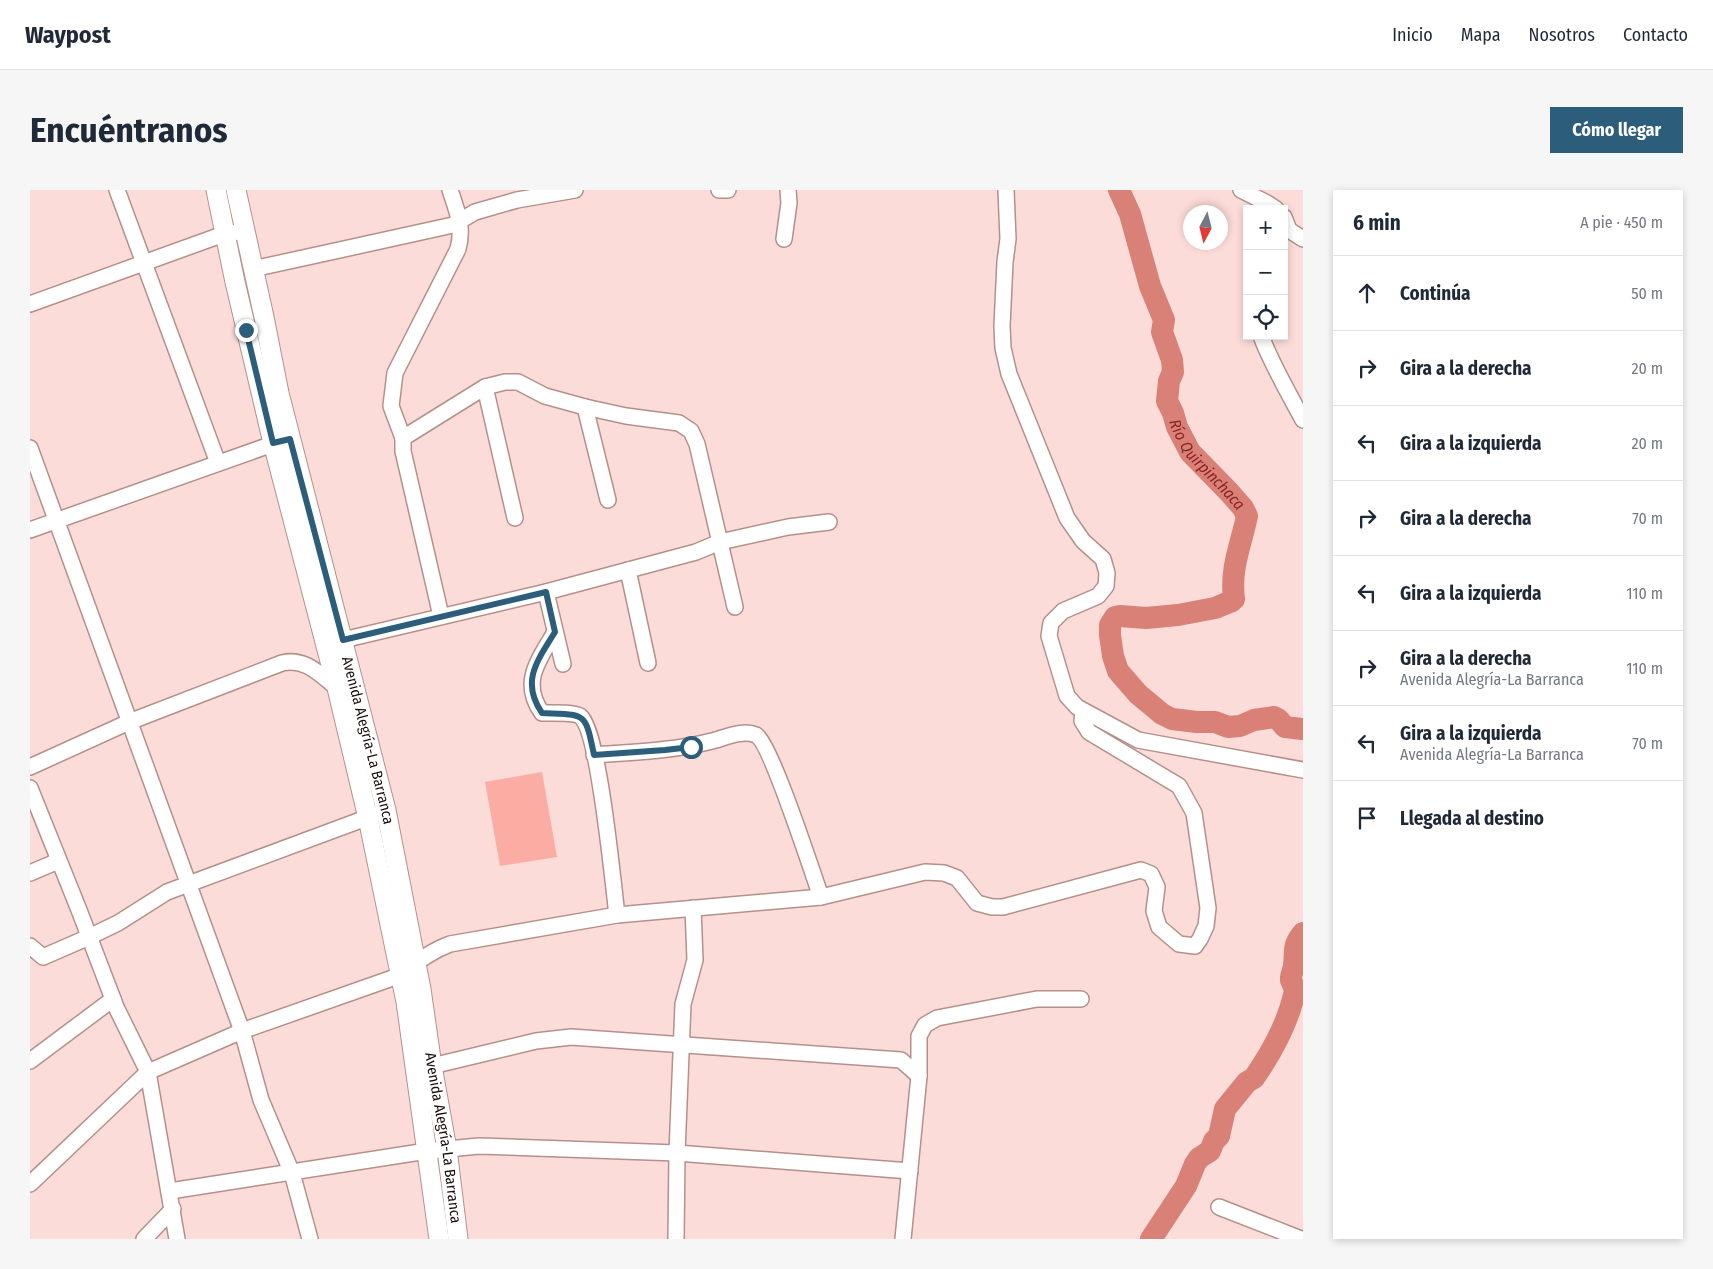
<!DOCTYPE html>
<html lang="es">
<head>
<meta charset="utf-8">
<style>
	body { margin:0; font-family:"Fira Sans Condensed",sans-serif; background:#f6f6f7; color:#1f2937 }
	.controls { position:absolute; right:15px; top:15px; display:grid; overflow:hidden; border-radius:0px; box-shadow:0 2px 8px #0003 }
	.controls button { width:45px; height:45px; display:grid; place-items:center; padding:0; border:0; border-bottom:1px solid #e0e1e3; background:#fff; color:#1f2937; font:25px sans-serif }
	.compass { position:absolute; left:1153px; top:15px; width:45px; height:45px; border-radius:50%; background:#fff; box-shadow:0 2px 8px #0003; rotate:187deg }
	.stop { position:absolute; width:15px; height:15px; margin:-11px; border:4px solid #2c5e7c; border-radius:50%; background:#fff }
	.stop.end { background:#2c5e7c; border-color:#fff; box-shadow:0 1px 5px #0008 }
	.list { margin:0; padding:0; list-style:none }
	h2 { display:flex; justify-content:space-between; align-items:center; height:65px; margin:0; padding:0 20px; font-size:21px }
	h2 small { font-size:16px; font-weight:400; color:#747a83 }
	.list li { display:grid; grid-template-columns:32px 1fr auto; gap:15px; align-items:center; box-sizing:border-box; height:75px; padding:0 20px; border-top:1px solid #e0e1e3 }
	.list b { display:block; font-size:19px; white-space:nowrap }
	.list p { margin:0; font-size:16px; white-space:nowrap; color:#747a83 }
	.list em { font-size:16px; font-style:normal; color:#747a83 }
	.icon { flex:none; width:28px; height:28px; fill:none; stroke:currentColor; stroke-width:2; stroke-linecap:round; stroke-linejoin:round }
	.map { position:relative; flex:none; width:1273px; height:1049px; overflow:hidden; border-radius:0px }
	header { display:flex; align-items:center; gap:30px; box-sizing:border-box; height:70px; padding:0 25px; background:#fff; border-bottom:1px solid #e0e1e3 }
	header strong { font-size:24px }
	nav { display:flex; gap:28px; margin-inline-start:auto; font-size:18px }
	.intro { display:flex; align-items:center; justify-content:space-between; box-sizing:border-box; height:120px; padding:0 30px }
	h1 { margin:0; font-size:35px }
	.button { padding:12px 22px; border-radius:0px; background:#2c5e7c; color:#fff; font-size:18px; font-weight:700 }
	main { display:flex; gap:30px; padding:0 30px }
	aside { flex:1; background:#fff; border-radius:0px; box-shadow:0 2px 8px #0003 }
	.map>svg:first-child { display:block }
</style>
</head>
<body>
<header>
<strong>Waypost</strong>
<nav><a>Inicio</a><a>Mapa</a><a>Nosotros</a><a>Contacto</a></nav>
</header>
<div class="intro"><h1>Encuéntranos</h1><a class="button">Cómo llegar</a></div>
<main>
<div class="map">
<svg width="1273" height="1049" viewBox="0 0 1273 1049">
	<rect width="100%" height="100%" fill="#fcdcd8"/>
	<!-- green -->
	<path fill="#fcada3" d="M512,582L527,667L470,676L455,592Z"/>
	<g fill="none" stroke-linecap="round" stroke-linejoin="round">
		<!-- river -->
		<g stroke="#d98077" stroke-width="22">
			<path id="s1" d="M1089,0L1100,24L1120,96L1134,130L1132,142L1142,170L1143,182L1139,191L1137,211L1143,223L1147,237L1160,262L1199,302L1213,318L1217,326C1211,355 1200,378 1204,409L1202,411L1185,418L1148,425L1116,428L1090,426L1085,427L1080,435V445L1083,466L1088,481L1108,504L1132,524L1142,529L1167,532H1185L1198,537L1210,536L1224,530L1244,527L1248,529L1255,537L1273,539"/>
			<path d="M1121,1049L1156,996L1165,974L1169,968L1180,961L1184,951L1189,946L1195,919L1217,892L1224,888C1242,862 1257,835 1264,805C1266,798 1263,796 1261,790C1260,785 1264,780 1264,775C1266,761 1262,756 1273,743"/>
		</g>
		<!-- minor casing -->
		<g stroke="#b5908b" stroke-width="18">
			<g id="minor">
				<path d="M87,0L188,273"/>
				<path d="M689,0H698"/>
				<path d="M976,0L978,49L975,72L972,136L973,158L979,184L1037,328L1053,351L1073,369L1077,383L1076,396L1068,406L1033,421L1021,433L1019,446L1037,506L1047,517L1108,550L1273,580"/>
				<path d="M1211,0L1237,13L1246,19"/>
				<path d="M1254,27L1259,40L1273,49"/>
				<path d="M754,49L759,13L758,0"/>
				<path d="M223,79L423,35L445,22L487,10L545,0"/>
				<path d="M0,114L194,44L215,41"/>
				<path d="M1231,146C1242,175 1258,202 1273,230"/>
				<path d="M455,197L485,328"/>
				<path d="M555,217L578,310"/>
				<path d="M373,248L361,216L365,183L428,59C434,37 427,21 420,0"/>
				<path d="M0,258L212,841L231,910L262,983L280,1049"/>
				<path d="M0,340L254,250"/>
				<path d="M598,380L618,473"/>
				<path d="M516,402L533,474"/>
				<path d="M411,426L373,261V248L455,197L475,192H488L515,206L555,217L596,226L649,233L661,241L667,254L705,417"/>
				<path d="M525,442C509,470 490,492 512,523C521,523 544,522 550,526C569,540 583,694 587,725"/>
				<path d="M313,450L516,402L666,362L690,352L758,337L799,332"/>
				<path d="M564,565C604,562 643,561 682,551C694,548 713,539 726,545C740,552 783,684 791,707"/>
				<path d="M0,577L99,532L252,473C276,467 291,486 309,499"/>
				<path d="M0,598L49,720L86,817L118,882L147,1049"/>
				<path d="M0,683L28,671"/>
				<path d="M0,756L13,767L59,747L88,733L137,702L347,624"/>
				<path d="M0,871L83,809"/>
				<path d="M393,876H402L506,851L541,847L871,870L889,886"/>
				<path d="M0,994L118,882L212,841L371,785C386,772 401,761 420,754L587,725L791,707L895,682L914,683L927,688L947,713L962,717H973L1111,680L1121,684L1127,697L1124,721L1129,737L1149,754L1165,756L1170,749L1176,736L1178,718L1164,623L1149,596L1059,542L1052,531L1053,521"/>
				<path d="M140,1001L397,961L449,956L647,963L880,981"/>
				<path d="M1189,1017L1271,1049"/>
				<path d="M114,1049L143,1019"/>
				<path d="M646,1049L647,963L653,814L665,770L663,718"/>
				<path d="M873,1049L889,886V846L895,835L907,828L1007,809H1051"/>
			</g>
		</g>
		<!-- major casing -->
		<g stroke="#b5908b" stroke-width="21">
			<g id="major">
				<path d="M186,0L205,92L243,253L307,498L338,628L376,812L409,1049"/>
				<path id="s2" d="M206,0L234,127L249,203L356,620L391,799L402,876L417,959L428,1049"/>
			</g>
		</g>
		<!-- minor -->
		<use href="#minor" stroke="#fff" stroke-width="15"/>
		<!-- major -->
		<use href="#major" stroke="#fff" stroke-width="19"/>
	</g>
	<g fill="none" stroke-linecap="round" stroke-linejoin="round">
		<!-- route -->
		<path stroke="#2c5e7c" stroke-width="6" d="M216,140L243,253L260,249L313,450L516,402L525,442C508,470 490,491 512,523C556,525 555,521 564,565L635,560L661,557"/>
	</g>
	<g text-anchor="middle" stroke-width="4" stroke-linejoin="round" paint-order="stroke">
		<!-- street labels -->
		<g font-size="15" fill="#1a0d0c" stroke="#fcdcd8">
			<text dy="5" stroke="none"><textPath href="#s2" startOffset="566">Avenida Alegría-La Barranca</textPath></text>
			<text dy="5" stroke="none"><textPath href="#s2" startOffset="971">Avenida Alegría-La Barranca</textPath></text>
		</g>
		<!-- water labels -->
		<g font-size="16" font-style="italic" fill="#8c2320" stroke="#fcdcd8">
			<text dy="6" stroke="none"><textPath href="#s1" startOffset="298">Río Quirpinchaca</textPath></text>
		</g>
	</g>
</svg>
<div class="controls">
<button>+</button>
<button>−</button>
<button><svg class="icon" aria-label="locate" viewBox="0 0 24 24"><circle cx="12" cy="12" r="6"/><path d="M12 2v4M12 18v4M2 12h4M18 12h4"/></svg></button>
</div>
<svg class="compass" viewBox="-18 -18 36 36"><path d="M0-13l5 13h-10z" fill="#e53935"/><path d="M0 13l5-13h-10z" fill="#747a83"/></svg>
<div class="stop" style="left:661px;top:557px"></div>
<div class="stop end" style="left:216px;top:140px"></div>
</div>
<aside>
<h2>6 min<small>A pie · 450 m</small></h2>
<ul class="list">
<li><svg class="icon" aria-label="ahead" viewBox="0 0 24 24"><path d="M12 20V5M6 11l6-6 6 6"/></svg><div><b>Continúa</b></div><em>50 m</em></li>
<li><svg class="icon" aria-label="right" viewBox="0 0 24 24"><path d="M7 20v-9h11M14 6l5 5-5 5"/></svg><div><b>Gira a la derecha</b></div><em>20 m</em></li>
<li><svg class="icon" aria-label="left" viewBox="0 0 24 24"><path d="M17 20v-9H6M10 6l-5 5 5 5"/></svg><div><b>Gira a la izquierda</b></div><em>20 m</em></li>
<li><svg class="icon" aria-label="right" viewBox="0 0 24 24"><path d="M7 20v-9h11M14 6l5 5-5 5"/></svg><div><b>Gira a la derecha</b></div><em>70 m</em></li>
<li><svg class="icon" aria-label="left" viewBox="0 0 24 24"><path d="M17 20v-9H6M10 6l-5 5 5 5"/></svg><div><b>Gira a la izquierda</b></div><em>110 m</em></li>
<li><svg class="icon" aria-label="right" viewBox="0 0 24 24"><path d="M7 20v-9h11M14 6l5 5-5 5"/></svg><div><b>Gira a la derecha</b><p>Avenida Alegría-La Barranca</p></div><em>110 m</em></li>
<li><svg class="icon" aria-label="left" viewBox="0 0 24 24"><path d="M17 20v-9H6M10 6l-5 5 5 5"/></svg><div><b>Gira a la izquierda</b><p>Avenida Alegría-La Barranca</p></div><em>70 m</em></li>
<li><svg class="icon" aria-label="arrive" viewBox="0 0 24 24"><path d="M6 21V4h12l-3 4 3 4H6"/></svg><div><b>Llegada al destino</b></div></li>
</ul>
</aside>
</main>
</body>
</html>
